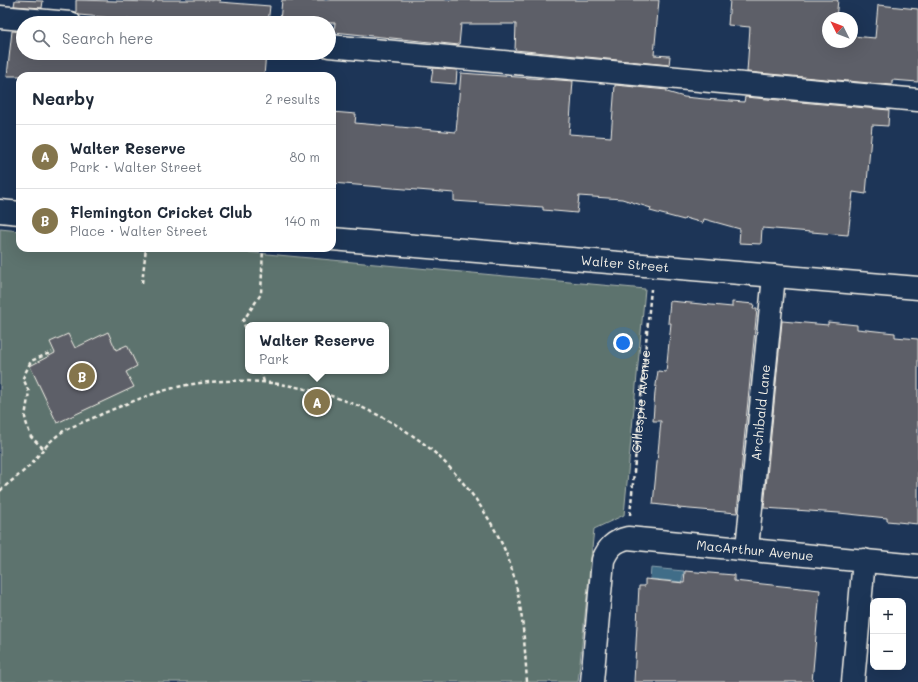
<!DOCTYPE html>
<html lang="en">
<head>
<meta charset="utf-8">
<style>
	body { margin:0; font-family:Mali,sans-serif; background:#f6f6f7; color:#1f2937 }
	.controls { position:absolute; right:12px; bottom:12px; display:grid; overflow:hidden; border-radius:8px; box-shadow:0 4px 16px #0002 }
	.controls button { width:36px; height:36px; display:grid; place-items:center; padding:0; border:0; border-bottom:1px solid #e0e1e3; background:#fff; color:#1f2937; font:20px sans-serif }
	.compass { position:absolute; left:822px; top:12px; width:36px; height:36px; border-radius:50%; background:#fff; box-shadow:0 4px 16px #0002; rotate:312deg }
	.you { position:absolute; left:623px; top:343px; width:14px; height:14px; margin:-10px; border:3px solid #fff; border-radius:50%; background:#1a73e8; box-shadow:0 0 0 6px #1a73e833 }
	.badge { display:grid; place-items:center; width:26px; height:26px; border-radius:50%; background:#84754c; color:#fff; font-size:13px; font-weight:700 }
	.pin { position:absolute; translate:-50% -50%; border:2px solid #fff; box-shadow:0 1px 4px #0006 }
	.popup { position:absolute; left:245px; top:322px; width:144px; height:52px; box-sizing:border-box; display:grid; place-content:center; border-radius:8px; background:#fff; filter:drop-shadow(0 1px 3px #0005); font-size:13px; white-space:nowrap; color:#747a83 }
	.popup b { font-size:15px; color:#1f2937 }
	.popup::after { content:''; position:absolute; left:50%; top:100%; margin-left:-8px; border:8px solid transparent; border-top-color:#fff }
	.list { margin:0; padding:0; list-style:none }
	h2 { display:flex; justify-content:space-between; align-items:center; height:52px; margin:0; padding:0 16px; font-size:17px }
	h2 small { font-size:13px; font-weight:400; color:#747a83 }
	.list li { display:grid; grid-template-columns:26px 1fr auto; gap:12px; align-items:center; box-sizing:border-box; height:64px; padding:0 16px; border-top:1px solid #e0e1e3 }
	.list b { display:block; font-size:15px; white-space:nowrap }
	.list p { margin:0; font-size:13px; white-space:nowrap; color:#747a83 }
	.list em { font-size:13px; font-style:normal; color:#747a83 }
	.icon { flex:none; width:22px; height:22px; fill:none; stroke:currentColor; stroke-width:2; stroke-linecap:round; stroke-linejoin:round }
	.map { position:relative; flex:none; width:918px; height:682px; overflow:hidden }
	.search { position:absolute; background:#fff; box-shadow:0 4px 16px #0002; left:16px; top:16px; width:320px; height:44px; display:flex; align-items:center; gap:10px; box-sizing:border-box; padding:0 14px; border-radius:22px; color:#747a83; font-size:15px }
	.panel { position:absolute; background:#fff; box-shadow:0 4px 16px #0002; left:16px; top:72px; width:320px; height:180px; border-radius:12px }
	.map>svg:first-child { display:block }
</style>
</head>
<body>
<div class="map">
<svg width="918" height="682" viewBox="0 0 918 682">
	<rect width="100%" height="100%" fill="#1d3557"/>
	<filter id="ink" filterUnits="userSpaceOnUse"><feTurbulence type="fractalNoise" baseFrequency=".025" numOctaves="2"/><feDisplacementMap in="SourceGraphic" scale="8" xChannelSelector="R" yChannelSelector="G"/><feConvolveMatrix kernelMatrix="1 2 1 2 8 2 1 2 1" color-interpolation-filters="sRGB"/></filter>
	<g filter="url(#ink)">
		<!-- green -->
		<path fill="#5d736e" stroke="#a8b2ab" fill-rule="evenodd" d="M0,229L20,231V248H202L645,289L624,515L594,529L578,682H0ZM248,325H386V371H248Z"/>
		<!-- water -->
		<path fill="#416d88" stroke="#89a2ae" d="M651,568L684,571L682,582L650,579Z"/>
		<!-- building -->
		<g fill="#5d5e67" stroke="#f4f1e8">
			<path d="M15,0L43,1L42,8L14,6Z"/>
			<path d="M76,0L154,2V0H220L219,2L270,6L268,23H169L79,15L76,12Z"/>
			<path d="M282,0H659L654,55L670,56L669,65L515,50L516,24H461L459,45L334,32L335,23L280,21Z"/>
			<path d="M730,0H838L836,18H828V42H852V36L875,38L878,5L918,9V82L892,80V85L747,72L750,27L728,25Z"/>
			<path d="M12,31L23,32V53H266L264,76H7Z"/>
			<path d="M433,68L457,70L456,84L431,82Z"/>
			<path d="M461,73L573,81L569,134L611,137L615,85L667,90V92L684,97L705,99L744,102L745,97L889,110L888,126L872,125L866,194L853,192L848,235L762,228L761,244L739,243L740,229L704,219L703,223L685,218L684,220L650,211L651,208L622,199L579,196L577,213L543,210V207L454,201V193L332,183V112L356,114L355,123L456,132Z"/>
			<path d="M670,301L732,307V302L754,304L753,309H757L737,513L678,508V507L653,504L661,421H653L655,392L658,371L666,372L671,323H668Z"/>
			<path d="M782,321L828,325V322L857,325V329L895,333V337L918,339V524L887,521V518L839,513L764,508Z"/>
			<path d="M108,332L116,350L127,345L137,366L126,372L134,387L57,423L30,366L55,353L50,342L68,334L75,348Z"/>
			<path d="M685,571L734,575V581L820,590L812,682H634L639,586H645V579L684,583Z"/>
		</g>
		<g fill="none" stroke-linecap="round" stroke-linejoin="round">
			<!-- minor casing -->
			<g stroke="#f4f1e8" stroke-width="25">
				<g id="minor">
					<path d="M0,17L70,23"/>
					<path d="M329,46L918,100"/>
					<path d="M0,211L20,213"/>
					<path id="s2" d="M332,239L918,288"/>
					<path id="s3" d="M747,548L774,276"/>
					<path id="s4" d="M592,682L603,560C608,548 614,541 628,538L918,566"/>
					<path d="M853,682L864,560"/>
				</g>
			</g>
			<!-- path -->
			<g stroke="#f4f1e8" stroke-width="2.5" stroke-dasharray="4 3" stroke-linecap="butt">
				<path d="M142,283L146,248"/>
				<path d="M248,335L243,321L261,294L263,248"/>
				<path d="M261,371L264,382"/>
				<path d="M43,448L31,437L26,422L25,417L29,392L23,378L31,361L52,352"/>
				<path d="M0,491C10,481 22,474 31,464C41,452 49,441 62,432C74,425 89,420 102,414C130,402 157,391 187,385C265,371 355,393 419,440C452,464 485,507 502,544C522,586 524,636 527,682"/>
				<path id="s1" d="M630,515L651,289"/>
			</g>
			<!-- minor -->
			<use href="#minor" stroke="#1d3557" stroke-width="22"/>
		</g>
	</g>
	<g text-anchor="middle" stroke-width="3.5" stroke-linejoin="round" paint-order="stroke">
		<!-- street labels -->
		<g font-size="13" fill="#f4f1e8" stroke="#1d3557">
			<text dy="5" stroke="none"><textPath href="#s2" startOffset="294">Walter Street</textPath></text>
			<text dy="5" stroke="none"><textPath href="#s1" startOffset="114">Gillespie Avenue</textPath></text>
			<text dy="5" stroke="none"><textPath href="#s3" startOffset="136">Archibald Lane</textPath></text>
			<text dy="5" stroke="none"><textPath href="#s4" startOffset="285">MacArthur Avenue</textPath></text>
		</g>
	</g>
</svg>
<div class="controls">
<button>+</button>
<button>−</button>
</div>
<svg class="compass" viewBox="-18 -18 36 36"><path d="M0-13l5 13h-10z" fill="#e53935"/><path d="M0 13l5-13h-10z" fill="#747a83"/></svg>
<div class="you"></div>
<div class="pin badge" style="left:317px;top:402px">A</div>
<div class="popup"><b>Walter Reserve</b>Park</div>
<div class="pin badge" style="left:82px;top:376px">B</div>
<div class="search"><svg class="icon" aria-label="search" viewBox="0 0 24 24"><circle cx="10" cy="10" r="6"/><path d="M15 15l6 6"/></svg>Search here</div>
<section class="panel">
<h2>Nearby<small>2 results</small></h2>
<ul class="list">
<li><span class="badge">A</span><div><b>Walter Reserve</b><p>Park · Walter Street</p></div><em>80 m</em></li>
<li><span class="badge">B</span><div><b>Flemington Cricket Club</b><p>Place · Walter Street</p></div><em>140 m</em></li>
</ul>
</section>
</div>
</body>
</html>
